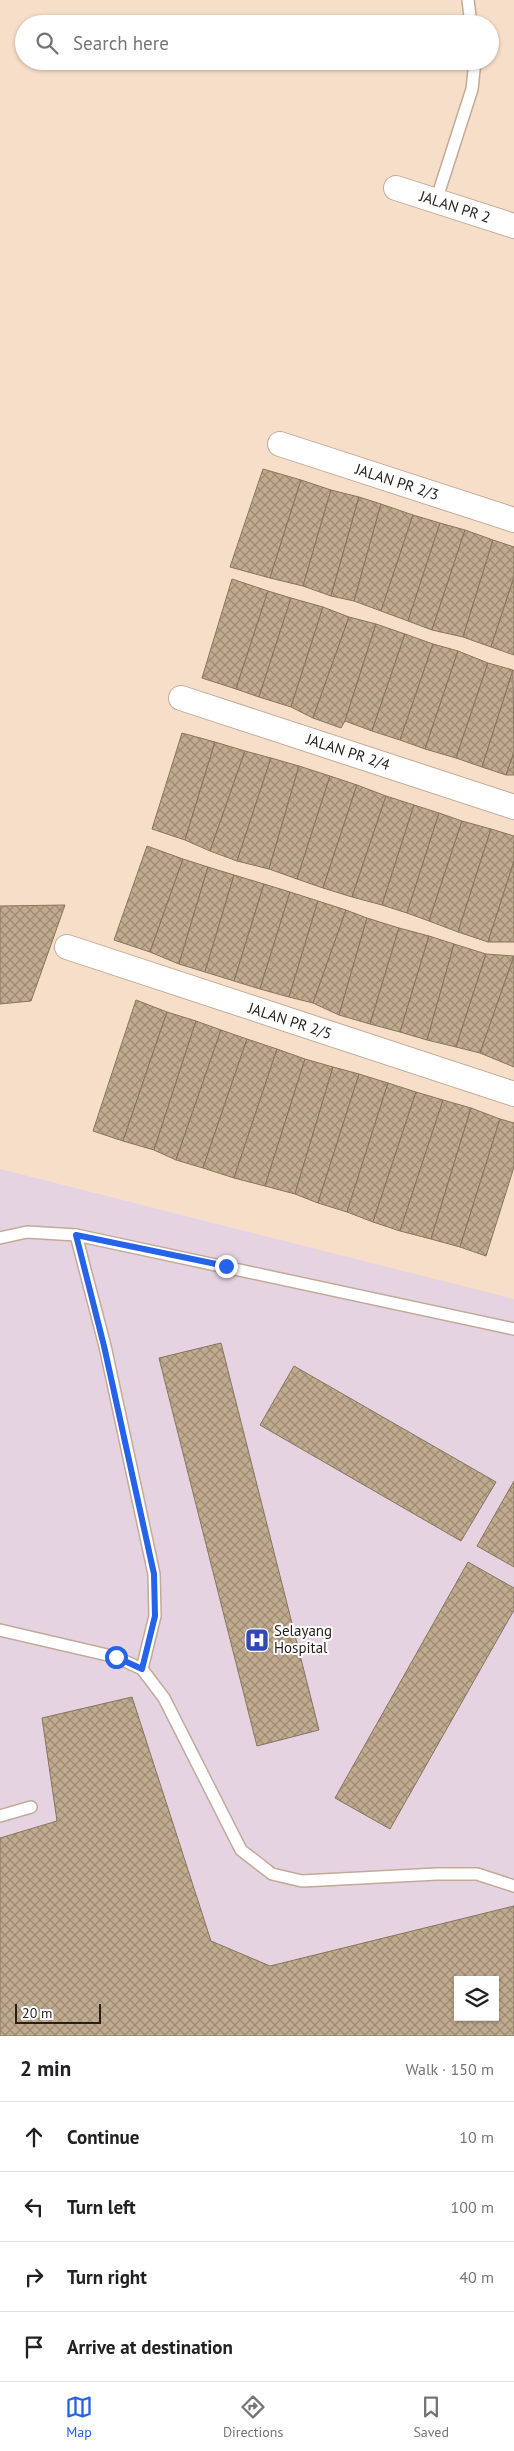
<!DOCTYPE html>
<html lang="en">
<head>
<meta charset="utf-8">
<style>
	body { margin:0; font-family:"PT Sans",sans-serif; background:#f2f2f2; color:#202124 }
	.controls { position:absolute; right:15px; bottom:15px; display:grid; overflow:hidden; border-radius:0px; box-shadow:0 1px 4px #0004 }
	.controls button { width:45px; height:45px; display:grid; place-items:center; padding:0; border:0; border-bottom:1px solid #e0e0e0; background:#fff; color:#202124; font:25px sans-serif }
	.scale { position:absolute; left:15px; bottom:12px; width:86px; box-sizing:border-box; padding-left:5px; border:2px solid #271e17; border-top:0; font-size:14px; line-height:18px; white-space:nowrap; color:#271e17; -webkit-text-stroke:4px #fff; paint-order:stroke }
	.stop { position:absolute; width:15px; height:15px; margin:-11px; border:4px solid #2563eb; border-radius:50%; background:#fff }
	.stop.end { background:#2563eb; border-color:#fff; box-shadow:0 1px 5px #0008 }
	.list { margin:0; padding:0; list-style:none }
	h2 { display:flex; justify-content:space-between; align-items:center; height:65px; margin:0; padding:0 20px; font-size:21px }
	h2 small { font-size:16px; font-weight:400; color:#757577 }
	.list li { display:grid; grid-template-columns:32px 1fr auto; gap:15px; align-items:center; box-sizing:border-box; height:70px; padding:0 20px; border-top:1px solid #e0e0e0 }
	.list b { display:block; font-size:19px; white-space:nowrap }
	.list em { font-size:16px; font-style:normal; color:#757577 }
	.icon { flex:none; width:28px; height:28px; fill:none; stroke:currentColor; stroke-width:2; stroke-linecap:round; stroke-linejoin:round }
	.map { position:relative; flex:none; width:514px; height:2036px; overflow:hidden }
	.search { position:absolute; background:#fff; box-shadow:0 1px 4px #0004; left:15px; right:15px; top:15px; height:55px; display:flex; align-items:center; gap:12px; box-sizing:border-box; padding:0 18px; border-radius:28px; color:#757577; font-size:19px }
	.sheet { height:345px; background:#fff }
	nav { display:flex; justify-content:space-around; align-items:center; box-sizing:border-box; height:70px; border-top:1px solid #e0e0e0; background:#fff; font-size:14px; color:#757577 }
	nav a { display:grid; justify-items:center; gap:2px }
	nav .on { color:#2563eb }
	.map>svg:first-child { display:block }
</style>
</head>
<body>
<div class="map">
<svg width="514" height="2036" viewBox="0 0 514 2036">
	<defs>
		<pattern id="building-cross-hatch" width="8" height="8" patternUnits="userSpaceOnUse" patternTransform="scale(1.25)"><rect width="8" height="8" fill="#c0ab8f"/><path d="M0 0l8 8M0 8l8-8" fill="none" stroke="#9c8b74"/></pattern>
	</defs>
	<rect width="100%" height="100%" fill="#f7dec9"/>
	<!-- medical -->
	<path fill="#e6d3e2" fill-rule="evenodd" d="M0,1169L514,1299V2036H0ZM458,1980H495V2017H458Z"/>
	<!-- building -->
	<g fill="url(#building-cross-hatch)" stroke="#86755f" fill-rule="evenodd">
		<path d="M263,469L301,480L270,578L230,567Z"/>
		<path d="M301,480L331,490L303,586L270,578Z"/>
		<path d="M331,490L359,497L331,596L303,586Z"/>
		<path d="M359,497L381,504L354,601L331,596Z"/>
		<path d="M381,504L413,515L381,611L354,601Z"/>
		<path d="M413,515L440,523L408,621L381,611Z"/>
		<path d="M440,523L465,530L432,630L408,621Z"/>
		<path d="M465,530L493,540L463,637L432,630Z"/>
		<path d="M493,540L514,547V577L491,647L463,637Z"/>
		<path d="M514,577V655L491,647Z"/>
		<path d="M232,579L268,591L236,689L202,678Z"/>
		<path d="M268,591L291,598L259,697L236,689Z"/>
		<path d="M291,598L323,607L291,707L259,697Z"/>
		<path d="M323,607L349,617L313,718L291,707Z"/>
		<path d="M349,617L376,624L345,721L341,728L313,718Z"/>
		<path d="M376,624L405,634L372,731L345,721Z"/>
		<path d="M405,634L433,644L400,740L372,731Z"/>
		<path d="M433,644L458,651L425,749L400,740Z"/>
		<path d="M458,651L488,663L456,758L425,749Z"/>
		<path d="M488,663L513,670L482,767L456,758Z"/>
		<path d="M513,670L514,752L506,775L482,767Z"/>
		<path d="M182,733L215,742L185,840L152,829Z"/>
		<path d="M215,742L245,751L210,851L185,840Z"/>
		<path d="M245,751L271,758L237,861L210,851Z"/>
		<path d="M514,752V775H506Z"/>
		<path d="M271,758L299,766L269,869L237,861Z"/>
		<path d="M299,766L330,776L297,879L269,869Z"/>
		<path d="M330,776L357,785L323,888L297,879Z"/>
		<path d="M357,785L386,796L352,897L323,888Z"/>
		<path d="M386,796L414,805L382,905L352,897Z"/>
		<path d="M414,805L439,813L407,913L382,905Z"/>
		<path d="M439,813L462,821L429,921L407,913Z"/>
		<path d="M462,821L491,829L458,932L429,921Z"/>
		<path d="M491,829L514,836V861L488,942L458,932Z"/>
		<path d="M147,846L183,859L150,952L114,940Z"/>
		<path d="M183,859L208,867L179,964L150,952Z"/>
		<path d="M514,861V942H488Z"/>
		<path d="M208,867L234,875L205,972L179,964Z"/>
		<path d="M234,875L264,884L234,981L205,972Z"/>
		<path d="M264,884L290,892L260,989L234,981Z"/>
		<path d="M290,892L318,901L289,997L260,989Z"/>
		<path d="M318,901L346,910L313,1003L289,997Z"/>
		<path d="M65,905L31,1001L0,1004V906Z"/>
		<path d="M346,910L367,918L339,1015L313,1003Z"/>
		<path d="M367,918L399,928L370,1024L339,1015Z"/>
		<path d="M399,928L429,936L400,1032L370,1024Z"/>
		<path d="M429,936L454,944L427,1040L400,1032Z"/>
		<path d="M454,944L486,954L456,1047L427,1040Z"/>
		<path d="M486,954L514,956L480,1053L456,1047Z"/>
		<path d="M514,956V1067L480,1053Z"/>
		<path d="M136,1000L167,1012L123,1141L93,1131Z"/>
		<path d="M167,1012L196,1021L154,1150L123,1141Z"/>
		<path d="M196,1021L221,1030L176,1160L154,1150Z"/>
		<path d="M221,1030L247,1039L203,1168L176,1160Z"/>
		<path d="M247,1039L277,1049L234,1178L203,1168Z"/>
		<path d="M277,1049L305,1059L265,1186L234,1178Z"/>
		<path d="M305,1059L333,1067L295,1194L265,1186Z"/>
		<path d="M333,1067L359,1074L318,1203L295,1194Z"/>
		<path d="M359,1074L388,1083L347,1212L318,1203Z"/>
		<path d="M388,1083L416,1092L373,1222L347,1212Z"/>
		<path d="M416,1092L443,1100L400,1231L373,1222Z"/>
		<path d="M443,1100L471,1108L431,1239L400,1231Z"/>
		<path d="M471,1108L500,1119L460,1247L431,1239Z"/>
		<path d="M500,1119L514,1123V1167L486,1256L460,1247Z"/>
		<path d="M221,1343L319,1730L257,1746L159,1358Z"/>
		<path d="M294,1366L496,1482L461,1541L260,1425Z"/>
		<path d="M514,1481V1567L477,1546Z"/>
		<path d="M468,1562L514,1588V1610L390,1829L335,1798Z"/>
		<path d="M132,1697L211,1941L270,1966L514,1906V2036H0V1838L57,1821L42,1718ZM458,1980H495V2017H458Z"/>
	</g>
	<g fill="none" stroke-linecap="round" stroke-linejoin="round">
		<!-- lane casing -->
		<g stroke="#c2aa97" stroke-width="14">
			<g id="lane">
				<path d="M468,0L471,24"/>
				<path d="M436,201L472,89L475,61"/>
				<path d="M76,1235L105,1346L154,1574L155,1616L142,1669"/>
				<path d="M0,1238L27,1232L76,1235L514,1329"/>
				<path d="M0,1630L116,1657L142,1669L164,1698L241,1850L272,1874L302,1881L437,1874H477L514,1886"/>
				<path d="M0,1816L31,1807"/>
			</g>
		</g>
		<!-- street casing -->
		<g stroke="#c2aa97" stroke-width="26">
			<g id="street">
				<path d="M396,188L514,226"/>
				<path d="M280,444L514,520"/>
				<path d="M181,698L514,807"/>
				<path d="M67,947L514,1094"/>
			</g>
		</g>
		<!-- lane -->
		<use href="#lane" stroke="#fff" stroke-width="11"/>
		<!-- street -->
		<use href="#street" stroke="#fff" stroke-width="24"/>
	</g>
	<g fill="none" stroke-linecap="round" stroke-linejoin="round">
		<!-- route -->
		<path stroke="#2563eb" stroke-width="6" d="M116,1657L142,1669L155,1616L154,1574L104,1346L76,1235L226,1266"/>
	</g>
	<!-- icons -->
	<defs>
		<g id="hospital-square" transform="scale(1.25)"><rect x="-9" y="-9" width="18" height="18" rx="4" fill="#3147b8" stroke="#fff"/><path d="M-5-5h3v3.5h4V-5h3V5h-3V1.5h-4V5h-3Z" fill="#fff"/></g>
	</defs>
	<g fill-rule="evenodd">
		<use href="#hospital-square" x="257" y="1640"/>
	</g>
	<g text-anchor="middle" stroke-width="4" stroke-linejoin="round" paint-order="stroke">
		<!-- street labels -->
		<g font-size="15" fill="#271e17" stroke="#fff">
			<text transform="translate(455 207) rotate(18)" y="5">JALAN PR 2</text>
			<text transform="translate(397 482) rotate(18)" y="5">JALAN PR 2/3</text>
			<text transform="translate(348 752) rotate(18)" y="5">JALAN PR 2/4</text>
			<text transform="translate(290 1021) rotate(18)" y="5">JALAN PR 2/5</text>
		</g>
		<!-- poi labels -->
		<g font-size="15" fill="#271e17" stroke="#fff" text-anchor="start">
			<text x="274" y="1636">Selayang<tspan x="274" dy="17">Hospital</tspan></text>
		</g>
	</g>
</svg>
<div class="controls">
<button><svg class="icon" aria-label="layers" viewBox="0 0 24 24"><path d="M12 4l9 5-9 5-9-5zM3 14l9 5 9-5"/></svg></button>
</div>
<div class="scale">20 m</div>
<div class="stop" style="left:116px;top:1657px"></div>
<div class="stop end" style="left:226px;top:1266px"></div>
<div class="search"><svg class="icon" aria-label="search" viewBox="0 0 24 24"><circle cx="10" cy="10" r="6"/><path d="M15 15l6 6"/></svg>Search here</div>
</div>
<section class="sheet">
<h2>2 min<small>Walk · 150 m</small></h2>
<ul class="list">
<li><svg class="icon" aria-label="ahead" viewBox="0 0 24 24"><path d="M12 20V5M6 11l6-6 6 6"/></svg><div><b>Continue</b></div><em>10 m</em></li>
<li><svg class="icon" aria-label="left" viewBox="0 0 24 24"><path d="M17 20v-9H6M10 6l-5 5 5 5"/></svg><div><b>Turn left</b></div><em>100 m</em></li>
<li><svg class="icon" aria-label="right" viewBox="0 0 24 24"><path d="M7 20v-9h11M14 6l5 5-5 5"/></svg><div><b>Turn right</b></div><em>40 m</em></li>
<li><svg class="icon" aria-label="arrive" viewBox="0 0 24 24"><path d="M6 21V4h12l-3 4 3 4H6"/></svg><div><b>Arrive at destination</b></div></li>
</ul>
</section>
<nav>
<a class="on"><svg class="icon" aria-label="map" viewBox="0 0 24 24"><path d="M3 6l6-2 6 2 6-2v14l-6 2-6-2-6 2zM9 4v14M15 6v14"/></svg>Map</a>
<a><svg class="icon" aria-label="directions" viewBox="0 0 24 24"><path d="M12 3l9 9-9 9-9-9zM9 14v-3h6M13 9l2 2-2 2"/></svg>Directions</a>
<a><svg class="icon" aria-label="saved" viewBox="0 0 24 24"><path d="M7 4h10v16l-5-4-5 4z"/></svg>Saved</a>
</nav>
</body>
</html>
